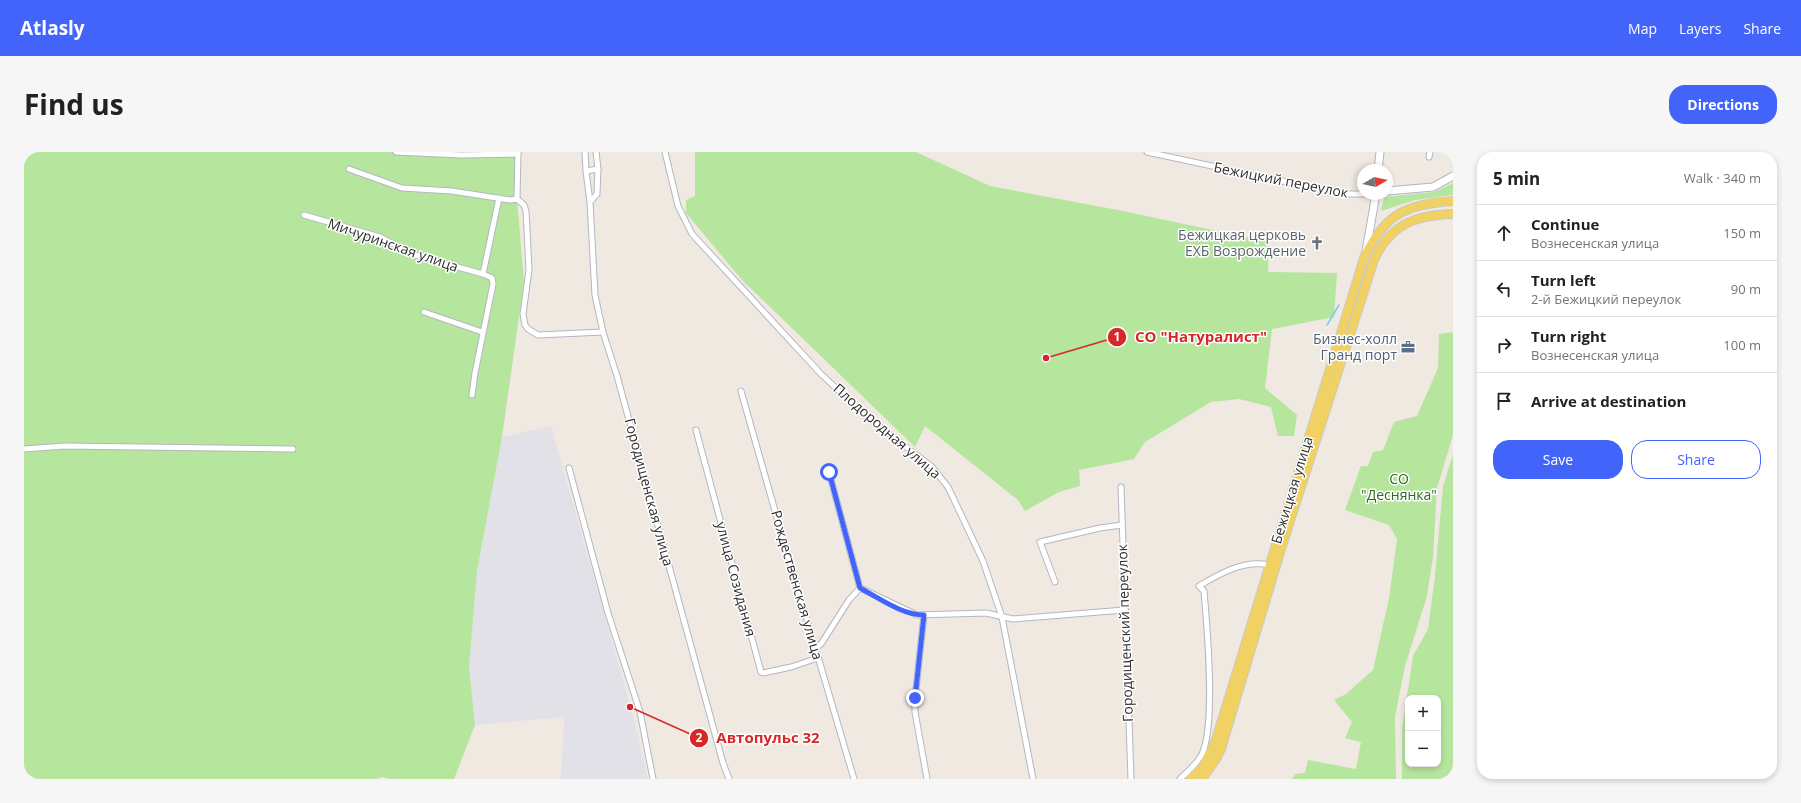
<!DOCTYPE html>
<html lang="en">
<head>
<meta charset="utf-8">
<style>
	body { margin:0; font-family:"Open Sans",sans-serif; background:#f6f6f6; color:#202124 }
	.controls { position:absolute; right:12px; bottom:12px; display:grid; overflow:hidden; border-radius:8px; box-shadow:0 2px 6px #0003 }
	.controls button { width:36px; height:36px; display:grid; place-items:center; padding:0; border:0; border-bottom:1px solid #e0e0e0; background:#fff; color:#202124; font:20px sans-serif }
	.compass { position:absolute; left:1333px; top:12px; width:36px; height:36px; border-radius:50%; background:#fff; box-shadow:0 2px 6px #0003; rotate:81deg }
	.stop { position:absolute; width:12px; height:12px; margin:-9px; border:3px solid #4264fb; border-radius:50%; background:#fff }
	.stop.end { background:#4264fb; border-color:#fff; box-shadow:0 1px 4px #0008 }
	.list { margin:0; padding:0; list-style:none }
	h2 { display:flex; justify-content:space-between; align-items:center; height:52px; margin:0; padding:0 16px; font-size:17px }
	h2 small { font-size:13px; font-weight:400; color:#757577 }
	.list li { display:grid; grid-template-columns:26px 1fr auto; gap:12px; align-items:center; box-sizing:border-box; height:56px; padding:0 16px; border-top:1px solid #e0e0e0 }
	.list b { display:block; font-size:15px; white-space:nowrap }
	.list p { margin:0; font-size:13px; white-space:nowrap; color:#757577 }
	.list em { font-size:13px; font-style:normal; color:#757577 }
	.actions { display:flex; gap:8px; padding:12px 16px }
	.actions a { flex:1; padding:9px 0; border:1px solid #4264fb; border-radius:16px; text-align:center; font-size:14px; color:#4264fb }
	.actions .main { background:#4264fb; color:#fff }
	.icon { flex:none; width:22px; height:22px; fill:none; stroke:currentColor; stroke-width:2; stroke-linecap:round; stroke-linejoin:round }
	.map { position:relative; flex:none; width:1429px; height:627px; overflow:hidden; border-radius:16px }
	header { display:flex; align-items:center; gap:24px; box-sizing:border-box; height:56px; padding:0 20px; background:#4264fb; color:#fff }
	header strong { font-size:19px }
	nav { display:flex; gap:22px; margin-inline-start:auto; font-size:14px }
	.intro { display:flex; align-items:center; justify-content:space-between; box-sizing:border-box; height:96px; padding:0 24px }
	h1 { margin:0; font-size:28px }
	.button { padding:10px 18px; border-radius:16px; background:#4264fb; color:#fff; font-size:14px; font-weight:700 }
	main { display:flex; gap:24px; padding:0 24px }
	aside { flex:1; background:#fff; border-radius:16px; box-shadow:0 2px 6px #0003 }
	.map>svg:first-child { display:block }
</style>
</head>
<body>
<header>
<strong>Atlasly</strong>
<nav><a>Map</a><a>Layers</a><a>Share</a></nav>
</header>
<div class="intro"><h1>Find us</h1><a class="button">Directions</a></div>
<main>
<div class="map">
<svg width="1429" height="627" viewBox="0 0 1429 627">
	<rect width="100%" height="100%" fill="#efe9e1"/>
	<!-- industrial -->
	<path fill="#e3e1e8" d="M527,274L609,563L624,627H537L540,565L451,573L445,515L453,419L478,285Z"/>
	<!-- green -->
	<g fill="#b6e59e" fill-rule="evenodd">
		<path d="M0,0H493V47L500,130L478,285L453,419L445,515L451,573L430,627H366L358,625L352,627H0Z"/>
		<path d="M671,0H892L966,34L1094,58L1245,90L1244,120L1313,121L1310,165L1248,177L1241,236L1273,263L1270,284H1254L1247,255L1215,247L1187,250L1121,290L1110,307L1055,318L1056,334L1035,340L1001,359L994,348L901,274L891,295L718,128L662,61V48L671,44Z"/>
		<path d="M1429,31V43L1391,48L1357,59L1360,45L1410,40Z"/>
		<path d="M1429,180V283L1413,336L1409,405L1403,444L1381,514L1371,565L1372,627H1268L1271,622L1281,621L1284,608L1332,617L1337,590L1321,586L1328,570L1310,548L1322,542L1349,518L1365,446L1373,387L1365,373L1321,358L1337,314H1344L1349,300L1359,298L1370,270L1393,264L1414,216L1415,182Z"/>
		<path d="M1429,303V627H1378V577L1389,504L1404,477L1411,424L1419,334ZM1384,546H1414V612H1384Z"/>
	</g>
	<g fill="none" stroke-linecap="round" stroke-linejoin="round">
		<!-- stream -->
		<path stroke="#75cff0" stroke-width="1.5" d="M1303,173L1315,153"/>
		<!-- street casing -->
		<g stroke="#b4b7c1" stroke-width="7">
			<g id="street">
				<path d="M372,0L437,3L494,2"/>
				<path d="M561,0L562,19"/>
				<path d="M572,0L574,17"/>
				<path d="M641,0L654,54L668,82L797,222L842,264L908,315L924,335L959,409L978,465L1009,627"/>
				<path d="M1123,0L1300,38L1324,42H1344"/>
				<path d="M1405,5L1406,0"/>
				<path d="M325,17L378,36L428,39L486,48L493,47L500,53L502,59L505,118L499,162L501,173L504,177L514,183L579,180"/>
				<path d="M493,47L494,0"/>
				<path d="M566,50L573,42L574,17L562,19L566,50L571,143L579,180L593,224L699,611L705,627"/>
				<path d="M280,63L356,85L391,103L459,122"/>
				<path d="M400,160L458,180"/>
				<path d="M717,239L753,366L830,627"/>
				<path d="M448,243L451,221L469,132L468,126L459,122L475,46"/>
				<path d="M672,278L737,520L739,521L767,515L794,506"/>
				<path d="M0,297L40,294L269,297"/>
				<path d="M545,316L584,461L616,560L629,627"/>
				<path d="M805,320L836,436"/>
				<path d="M1097,335L1107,627"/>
				<path d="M1031,430L1016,390L1076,376L1098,373"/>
				<path d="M836,436L893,463L962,461L989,467L1100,458"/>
				<path d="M900,463L891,546V560L903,627"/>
				<path d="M791,496L797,492L825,448L836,436"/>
				<path d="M1156,627C1163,620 1173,612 1178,602C1192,572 1183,474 1180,439L1175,434C1195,422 1221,407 1245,413"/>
			</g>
		</g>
		<!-- secondary casing -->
		<g stroke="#b4b7c1" stroke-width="9">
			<g id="secondary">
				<path d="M1354,18L1356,0"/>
				<path d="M1363,39L1409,35L1429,24"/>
				<path d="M1342,99L1352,42"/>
			</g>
		</g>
		<!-- primary casing -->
		<g stroke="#c9c9c9" stroke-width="10">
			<g id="primary">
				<path d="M1166,627L1180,613L1191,591L1341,103C1363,60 1382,53 1429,49"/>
				<path d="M1178,627L1192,607L1197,597L1257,397L1350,108C1366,72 1392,63 1429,62"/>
			</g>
		</g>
		<!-- street -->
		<use href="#street" stroke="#fff" stroke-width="5"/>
		<!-- secondary -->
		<use href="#secondary" stroke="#fff" stroke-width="7"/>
		<!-- primary -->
		<use href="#primary" stroke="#f2d163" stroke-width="8"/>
	</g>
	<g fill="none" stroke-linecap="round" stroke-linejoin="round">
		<!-- route -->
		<path stroke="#4264fb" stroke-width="5" d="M805,320L836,436C855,446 878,463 900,463L891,546"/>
	</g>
	<!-- icons -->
	<defs>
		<g id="church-bare" transform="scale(1.08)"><path d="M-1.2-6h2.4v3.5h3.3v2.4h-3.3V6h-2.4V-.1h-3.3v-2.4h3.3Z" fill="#6b7280" stroke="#fff" stroke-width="2.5" paint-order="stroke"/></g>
		<g id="office-bare" transform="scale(1.08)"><path d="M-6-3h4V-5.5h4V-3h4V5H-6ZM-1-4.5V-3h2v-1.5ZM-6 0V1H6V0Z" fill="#5c6f8a" stroke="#fff" stroke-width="2.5" paint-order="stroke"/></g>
	</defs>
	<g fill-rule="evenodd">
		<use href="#church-bare" x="1293" y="91"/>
		<use href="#office-bare" x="1384" y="195"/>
	</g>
	<g text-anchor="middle" stroke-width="3" stroke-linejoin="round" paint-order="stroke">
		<!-- street labels -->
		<g font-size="14" fill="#2e2e2e" stroke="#fff">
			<text transform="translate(1257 28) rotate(11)" y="5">Бежицкий переулок</text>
			<text transform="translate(369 93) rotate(19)" y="5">Мичуринская улица</text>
			<text transform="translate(863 279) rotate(41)" y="5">Плодородная улица</text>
			<text transform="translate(1268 338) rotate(-73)" y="5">Бежицкая улица</text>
			<text transform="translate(625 340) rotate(75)" y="5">Городищенская улица</text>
			<text transform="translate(712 427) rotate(75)" y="5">улица Созидания</text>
			<text transform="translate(773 433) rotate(74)" y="5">Рождественская улица</text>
			<text transform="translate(1101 481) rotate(-92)" y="5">Городищенский переулок</text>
		</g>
		<!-- worship labels -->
		<g font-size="14" fill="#5b616d" stroke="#fff" text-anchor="end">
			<text x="1282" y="88">Бежицкая церковь<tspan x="1282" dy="16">ЕХБ Возрождение</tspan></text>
		</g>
		<!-- service labels -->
		<g font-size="14" fill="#4e5e75" stroke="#fff" text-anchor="end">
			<text x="1373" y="192">Бизнес-холл<tspan x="1373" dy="16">Гранд порт</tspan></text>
		</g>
		<!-- park labels -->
		<g font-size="14" fill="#2c6e1b" stroke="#fff">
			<text x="1375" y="332">СО<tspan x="1375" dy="16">"Деснянка"</tspan></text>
		</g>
	</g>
	<!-- callouts -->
	<path fill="none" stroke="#d62828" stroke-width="1.5" d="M1022 206L1093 185M606 555L675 586"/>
	<g fill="#d62828" stroke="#fff" stroke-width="1.5">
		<circle cx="1022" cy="206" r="4"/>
		<circle cx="606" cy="555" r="4"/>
		<circle cx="1093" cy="185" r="10"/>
		<circle cx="675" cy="586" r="10"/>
	</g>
	<g font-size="12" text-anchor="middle" font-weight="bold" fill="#fff">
		<text x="1093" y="189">1</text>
		<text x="675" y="590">2</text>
	</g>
	<g font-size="15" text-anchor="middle" font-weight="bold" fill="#d62828" stroke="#fff" stroke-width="3" stroke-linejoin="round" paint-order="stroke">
		<text x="1177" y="190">СО "Натуралист"</text>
		<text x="744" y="591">Автопульс 32</text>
	</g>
</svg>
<div class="controls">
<button>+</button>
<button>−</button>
</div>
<svg class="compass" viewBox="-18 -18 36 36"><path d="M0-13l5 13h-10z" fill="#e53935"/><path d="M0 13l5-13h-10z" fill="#757577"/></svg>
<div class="stop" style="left:805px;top:320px"></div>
<div class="stop end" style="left:891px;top:546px"></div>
</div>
<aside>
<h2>5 min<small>Walk · 340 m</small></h2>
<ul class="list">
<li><svg class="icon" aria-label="ahead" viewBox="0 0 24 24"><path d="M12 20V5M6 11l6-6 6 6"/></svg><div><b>Continue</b><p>Вознесенская улица</p></div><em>150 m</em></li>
<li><svg class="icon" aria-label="left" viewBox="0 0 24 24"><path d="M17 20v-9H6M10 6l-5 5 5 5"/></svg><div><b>Turn left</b><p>2-й Бежицкий переулок</p></div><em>90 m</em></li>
<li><svg class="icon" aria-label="right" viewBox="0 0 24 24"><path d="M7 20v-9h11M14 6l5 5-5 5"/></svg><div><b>Turn right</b><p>Вознесенская улица</p></div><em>100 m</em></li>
<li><svg class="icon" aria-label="arrive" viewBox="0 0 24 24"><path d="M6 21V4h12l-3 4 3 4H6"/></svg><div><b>Arrive at destination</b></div></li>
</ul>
<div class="actions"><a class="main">Save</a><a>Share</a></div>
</aside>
</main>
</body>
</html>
